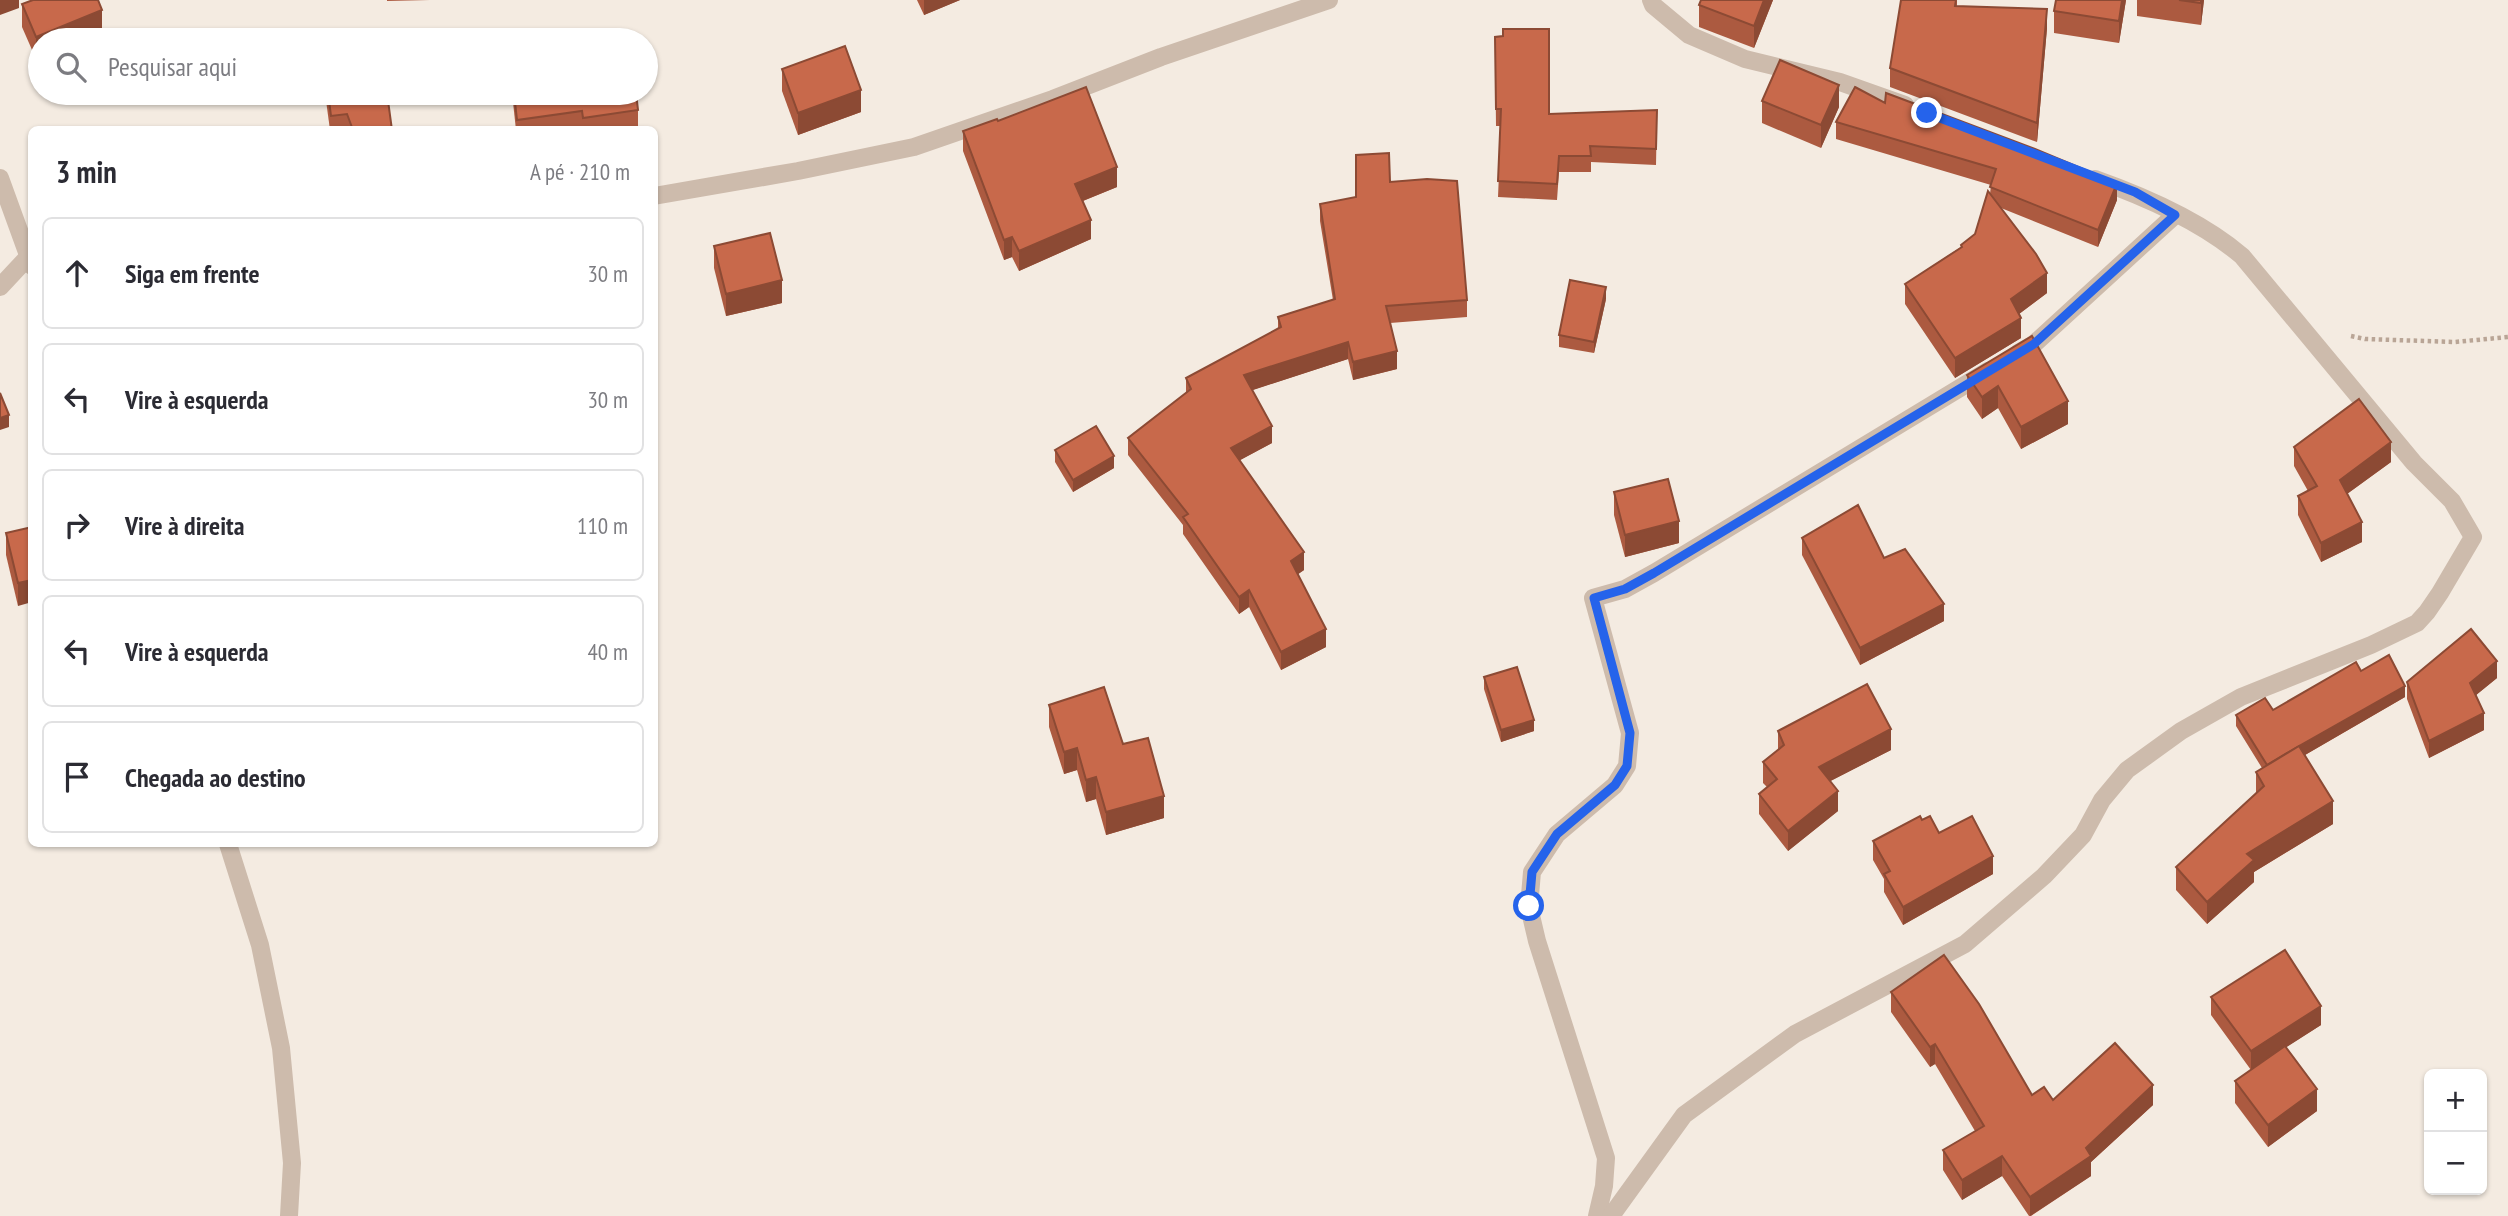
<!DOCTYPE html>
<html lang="pt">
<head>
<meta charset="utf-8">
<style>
	body { margin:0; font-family:"PT Sans Narrow",sans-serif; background:#f7f7f7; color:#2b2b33 }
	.controls { position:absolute; right:21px; bottom:21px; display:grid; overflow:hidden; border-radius:10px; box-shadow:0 2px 5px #0004 }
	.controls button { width:63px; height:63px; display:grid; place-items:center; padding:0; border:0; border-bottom:2px solid #e1e1e2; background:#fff; color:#2b2b33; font:35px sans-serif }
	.stop { position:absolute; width:21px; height:21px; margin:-16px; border:5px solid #2563eb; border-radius:50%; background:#fff }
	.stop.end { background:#2563eb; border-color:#fff; box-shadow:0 2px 7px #0008 }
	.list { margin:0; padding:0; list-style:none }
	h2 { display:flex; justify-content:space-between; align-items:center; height:91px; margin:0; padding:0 28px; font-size:30px }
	h2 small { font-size:23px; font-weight:400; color:#7c7c81 }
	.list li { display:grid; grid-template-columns:46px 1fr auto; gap:21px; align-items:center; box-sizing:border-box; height:112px; margin:0 14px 14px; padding:0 14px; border:2px solid #e1e1e2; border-radius:10px }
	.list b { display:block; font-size:26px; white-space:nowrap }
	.list em { font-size:23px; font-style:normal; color:#7c7c81 }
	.icon { flex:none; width:38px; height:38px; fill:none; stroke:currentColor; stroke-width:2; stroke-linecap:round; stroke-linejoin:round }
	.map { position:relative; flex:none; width:2508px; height:1216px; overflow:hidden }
	.search { position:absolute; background:#fff; box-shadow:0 2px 5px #0004; left:28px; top:28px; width:630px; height:77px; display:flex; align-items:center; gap:18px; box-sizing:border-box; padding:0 24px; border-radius:38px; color:#7c7c81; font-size:26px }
	.panel { position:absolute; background:#fff; box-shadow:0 2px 5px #0004; left:28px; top:126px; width:630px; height:721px; border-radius:10px }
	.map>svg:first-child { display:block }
</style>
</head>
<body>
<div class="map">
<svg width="2508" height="1216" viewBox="0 0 2508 1216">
	<rect width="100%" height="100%" fill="#f4ebe1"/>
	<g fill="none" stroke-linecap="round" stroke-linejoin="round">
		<!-- path -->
		<path stroke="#b9a596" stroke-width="4.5" stroke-dasharray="3.5 3.5" stroke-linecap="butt" d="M2351,336L2365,339L2455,342L2508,337"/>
		<!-- minor -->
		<g stroke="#cdbbac" stroke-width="18">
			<path d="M1651,0L1653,5L1689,35L1745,59L1840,82L1905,105"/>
			<path d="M0,178L32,266"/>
			<path d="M654,196L798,171L914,147L1053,99L1161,57L1329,0"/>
			<path d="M0,287L28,257"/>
			<path d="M2018,353L2034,344L2175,215"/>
			<path d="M228,844L260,945L281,1048L292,1163L289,1216"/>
			<path d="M1597,1216L1604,1186L1606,1158L1537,941L1529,907L1532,872L1557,834L1615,785L1627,766L1630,733L1593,598L1625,589L1654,573L1988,371"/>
			<path d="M1611,1216L1684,1115L1795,1034L1965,944L2044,876L2083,835L2102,800L2127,770L2181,731L2241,697L2371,645L2417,623L2427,612L2440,593L2473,537L2452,501L2414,463L2242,256C2202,222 2143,196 2095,179"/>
		</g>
	</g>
	<!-- wall -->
	<g fill="#ac5a40">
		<path d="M387,0H430L387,1Z"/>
		<path d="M917,0H960L924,15Z"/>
		<path d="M1773,0L1754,48L1699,27V5Z"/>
		<path d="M1957,0V6L2047,28L2037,142L1890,87V68Z"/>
		<path d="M2126,0L2119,43L2054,33V11Z"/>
		<path d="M2137,0H2204L2201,25L2137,16Z"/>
		<path d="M22,4L102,32L81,40H40L36,59L22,27Z"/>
		<path d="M1495,37L1549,114L1657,110L1656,165L1591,162V172H1559L1557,200L1498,197L1501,126H1496Z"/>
		<path d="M782,69L861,112L798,135L782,91Z"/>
		<path d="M325,93H387L392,130H330Z"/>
		<path d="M512,93H636L638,110V128L627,130H516Z"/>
		<path d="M1762,101L1839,107L1821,148L1762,123Z"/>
		<path d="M1885,103L2117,200L2098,247L2001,208L2047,293L2019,314L2021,338L1955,378L1905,304V284L1961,247V245L1975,234L1990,194L1991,185L1836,139V122Z"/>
		<path d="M998,121L1117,187L1083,201L1091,239L1019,271L1012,257L1004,260L963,151V131Z"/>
		<path d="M1390,182L1467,300V317L1390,323L1397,369L1353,380L1348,359L1252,390L1272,443L1240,460L1304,570L1298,574L1326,647L1281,670L1249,607L1239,614L1183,534V525L1128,455V438L1186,393V378L1278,329V317L1333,300L1320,221V204L1356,197Z"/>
		<path d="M714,246L782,303L726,316L714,268Z"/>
		<path d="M1606,299L1594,353L1559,347V335Z"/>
		<path d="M2032,336L2068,424L2021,449L1998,408L1982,419L1967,397V375Z"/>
		<path d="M2294,447L2391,462L2347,494L2362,542L2321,562L2298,515V496L2308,491L2294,466Z"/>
		<path d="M1055,450L1114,468L1073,492L1055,462Z"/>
		<path d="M1614,492L1679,543L1625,557L1614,515Z"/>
		<path d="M32,527L18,606L6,555V533Z"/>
		<path d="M1802,538L1884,558L1944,621L1860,665L1802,555Z"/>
		<path d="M2361,671L2405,697L2305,755L2333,824L2254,872V882L2207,924L2176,890V867L2256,794V772L2262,768L2236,726V715L2273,710Z"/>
		<path d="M1484,677L1534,731L1501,742L1484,689Z"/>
		<path d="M2497,678L2476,695L2484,730L2429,758L2407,699V682Z"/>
		<path d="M1049,705L1123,744L1164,818L1106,835L1096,799L1086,802L1077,770L1064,774L1049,727Z"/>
		<path d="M1778,731L1891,750L1830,781L1838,811L1788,851L1759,814V794L1767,787L1763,783V762L1778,750Z"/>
		<path d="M1922,820L1993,874L1903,925L1884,892V879L1873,860V841Z"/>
		<path d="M1891,992L2032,1095L2053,1100L2153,1105L2091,1162V1176L2031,1216H2029L2002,1176L1962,1200L1943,1170V1150L1975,1131L1935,1064L1930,1067L1891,1012Z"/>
		<path d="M2211,997L2321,1025L2286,1047L2317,1111L2268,1147L2235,1103V1081L2251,1070L2211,1015Z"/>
	</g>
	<!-- shaded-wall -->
	<g fill="#8c4a34">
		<path d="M0,0H19V8L0,15Z"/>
		<path d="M924,0H960L924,15Z"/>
		<path d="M1764,0H1773L1754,48V26Z"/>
		<path d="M2122,0H2126L2119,43V21Z"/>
		<path d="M2201,0H2204L2201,25Z"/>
		<path d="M2047,9V28L2037,142V123Z"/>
		<path d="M102,10V32L81,40H40V57L36,59V37Z"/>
		<path d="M1839,85V107L1821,148V125Z"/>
		<path d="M861,90V112L798,135V113Z"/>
		<path d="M1117,167V187L1075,204V184Z"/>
		<path d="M2117,183V200L2098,247V230Z"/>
		<path d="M1091,220V239L1019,271V251Z"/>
		<path d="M1012,237V257L1004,260V240Z"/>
		<path d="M2047,273V293L2011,320V299Z"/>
		<path d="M782,280V303L726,316V294Z"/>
		<path d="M1606,287V299L1594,353V342Z"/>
		<path d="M2021,318V338L1955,378V358Z"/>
		<path d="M1348,342V359L1244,393V375Z"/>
		<path d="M1397,351V369L1353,380V362Z"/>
		<path d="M1998,386V408L1982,419V397Z"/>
		<path d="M2068,401V424L2021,449V427Z"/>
		<path d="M9,415V427L0,430V418Z"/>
		<path d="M1272,426V443L1231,465V448Z"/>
		<path d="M2391,442V462L2340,499V480Z"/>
		<path d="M1114,456V468L1073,492V480Z"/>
		<path d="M1679,521V543L1625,557V535Z"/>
		<path d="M2362,522V542L2321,562V543Z"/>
		<path d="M1304,552V570L1291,579V561Z"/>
		<path d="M32,580V602L18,606V583Z"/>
		<path d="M1249,590V607L1239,614V597Z"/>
		<path d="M1944,604V621L1860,665V648Z"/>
		<path d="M1326,629V647L1281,670V652Z"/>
		<path d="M2497,661V678L2470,700V683Z"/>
		<path d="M2405,686V697L2267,777V765Z"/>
		<path d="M2484,713V730L2429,758V741Z"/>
		<path d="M1534,720V731L1501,742V730Z"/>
		<path d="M1891,729V750L1819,787V767Z"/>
		<path d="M1077,748V770L1064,774V752Z"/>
		<path d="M1096,777V799L1086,802V780Z"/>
		<path d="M1838,791V811L1788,851V831Z"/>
		<path d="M1164,796V818L1106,835V812Z"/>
		<path d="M2333,801V824L2254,872V882L2207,924V902L2247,854Z"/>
		<path d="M1993,856V874L1903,925V907Z"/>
		<path d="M2321,1006V1025L2251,1070V1051Z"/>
		<path d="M1935,1044V1064L1930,1067V1047Z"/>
		<path d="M2153,1085V1105L2091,1162V1176L2030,1216V1197Z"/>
		<path d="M2317,1089V1111L2268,1147V1125Z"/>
		<path d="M2002,1156V1176L1962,1200V1180Z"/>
	</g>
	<!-- building -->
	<g fill="#c8694b" stroke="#8c4a34" stroke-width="2">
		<path d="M33,0H98L102,10L36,37L22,4Z"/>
		<path d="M1701,0H1764L1754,26L1699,5Z"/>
		<path d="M1901,0H1956L1955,6L2047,9L2037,123L1890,68Z"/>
		<path d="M2056,0H2122L2119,21L2054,11Z"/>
		<path d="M2179,0H2201V3Z"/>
		<path d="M1503,29H1549V114L1657,110L1656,149L1590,146L1591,156H1559L1557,184L1498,181L1501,109H1496L1495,37L1503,36Z"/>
		<path d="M845,46L861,90L798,113L782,69Z"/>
		<path d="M1780,60L1839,85L1821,125L1762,101Z"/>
		<path d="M1086,87L1117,167L1075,184L1091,220L1019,251L1012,237L1004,240L963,131L997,119L998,121Z"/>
		<path d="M1855,87L1885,103L1886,93L2035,149L2117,183L2098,230L1990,187L1996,169L1836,122Z"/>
		<path d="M328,93H387L392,130H353L347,114L331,116Z"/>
		<path d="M514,93H636L638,110L583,118L582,111L517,120Z"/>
		<path d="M1389,153L1390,182L1427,179L1457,181L1467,300L1386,306L1397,351L1353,362L1348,342L1244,375L1272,426L1231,448L1304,552L1291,561L1326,629L1281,652L1249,590L1239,597L1183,517L1188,514L1128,438L1191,389L1186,378L1281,327L1278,317L1335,299L1320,204L1356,197V155Z"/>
		<path d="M1988,191L2036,254L2047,273L2011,299L2021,318L1955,358L1905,284L1962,247L1961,245L1975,234Z"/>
		<path d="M770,233L782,280L726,294L714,246Z"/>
		<path d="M1570,280L1606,287L1594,342L1559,335Z"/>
		<path d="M2032,336L2068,401L2021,427L1998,386L1982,397L1967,375Z"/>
		<path d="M0,393L9,415L0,418Z"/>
		<path d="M2359,399L2391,442L2340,480L2362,522L2321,543L2298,496L2317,486L2294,447Z"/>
		<path d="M1096,426L1114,456L1073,480L1055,450Z"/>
		<path d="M1668,479L1679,521L1625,535L1614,492Z"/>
		<path d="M1858,505L1884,558L1905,549L1944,604L1860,648L1802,538Z"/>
		<path d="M32,527V580L18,583L6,533Z"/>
		<path d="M2471,629L2497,661L2470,683L2484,713L2429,741L2407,682Z"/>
		<path d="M2389,655L2405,686L2299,746L2267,765L2236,715L2265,698L2273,710L2356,662L2361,671Z"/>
		<path d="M1517,667L1534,720L1501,730L1484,677Z"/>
		<path d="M1867,684L1891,729L1819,767L1838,791L1788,831L1759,794L1777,779L1763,762L1784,745L1778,731Z"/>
		<path d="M1104,687L1123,744L1148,738L1164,796L1106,812L1096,777L1086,780L1077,748L1064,752L1049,705Z"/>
		<path d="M2299,746L2333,801L2247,854L2254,860L2207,902L2176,867L2264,786L2256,772Z"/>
		<path d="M1920,816L1922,820L1930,816L1939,833L1972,816L1993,856L1903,907L1884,874L1890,871L1873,841Z"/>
		<path d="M2285,950L2321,1006L2251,1051L2211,997Z"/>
		<path d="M1944,955L1979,1004L2032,1095L2044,1087L2053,1100L2115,1043L2153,1085L2086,1148L2091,1156L2030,1197L2002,1156L1962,1180L1943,1150L1984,1126L1935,1044L1930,1047L1891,992Z"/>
		<path d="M2285,1046L2317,1089L2268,1125L2235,1081Z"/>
	</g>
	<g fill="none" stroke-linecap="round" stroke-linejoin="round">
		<!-- route -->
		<path stroke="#2563eb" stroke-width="9" d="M1529,906L1532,872L1557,834L1615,785L1627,766L1630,733L1594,598L1625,589L1654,573L2034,344L2175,215L2135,192L1927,113"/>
	</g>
</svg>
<div class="controls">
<button>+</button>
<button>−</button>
</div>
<div class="stop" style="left:1529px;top:906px"></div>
<div class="stop end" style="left:1927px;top:113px"></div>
<div class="search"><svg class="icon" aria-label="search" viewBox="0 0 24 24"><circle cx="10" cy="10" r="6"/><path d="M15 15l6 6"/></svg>Pesquisar aqui</div>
<section class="panel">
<h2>3 min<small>A pé · 210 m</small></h2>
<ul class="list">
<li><svg class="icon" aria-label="ahead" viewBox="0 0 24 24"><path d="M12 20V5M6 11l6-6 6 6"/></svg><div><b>Siga em frente</b></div><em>30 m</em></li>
<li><svg class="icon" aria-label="left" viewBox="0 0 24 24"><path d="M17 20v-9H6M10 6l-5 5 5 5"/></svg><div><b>Vire à esquerda</b></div><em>30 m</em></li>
<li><svg class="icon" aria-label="right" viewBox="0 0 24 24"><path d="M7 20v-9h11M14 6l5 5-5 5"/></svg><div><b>Vire à direita</b></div><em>110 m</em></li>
<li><svg class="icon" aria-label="left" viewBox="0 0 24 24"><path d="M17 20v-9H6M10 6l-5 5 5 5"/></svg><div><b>Vire à esquerda</b></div><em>40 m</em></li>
<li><svg class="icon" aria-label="arrive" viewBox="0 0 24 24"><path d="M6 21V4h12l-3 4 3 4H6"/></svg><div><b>Chegada ao destino</b></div></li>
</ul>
</section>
</div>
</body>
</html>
